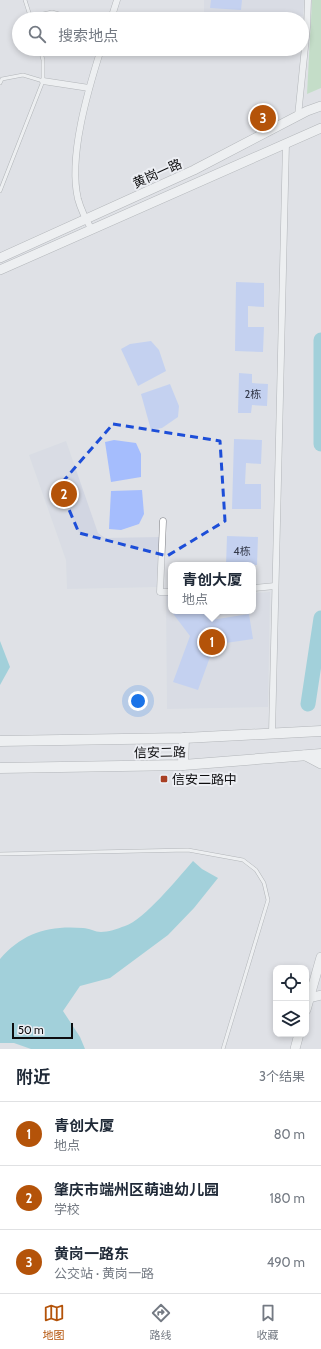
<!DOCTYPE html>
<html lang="zh">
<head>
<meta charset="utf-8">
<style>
	body { margin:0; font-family:Cabin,"Noto Sans SC",sans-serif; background:#f6f6f7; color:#1f2937 }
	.controls { position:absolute; right:12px; bottom:12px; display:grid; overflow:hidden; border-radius:8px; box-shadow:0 2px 6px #0003 }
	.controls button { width:36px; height:36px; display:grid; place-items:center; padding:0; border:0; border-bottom:1px solid #e0e1e3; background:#fff; color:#1f2937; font:20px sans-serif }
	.scale { position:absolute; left:12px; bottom:10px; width:61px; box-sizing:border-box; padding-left:4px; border:2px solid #0d0d0f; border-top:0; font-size:11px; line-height:14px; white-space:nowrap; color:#0d0d0f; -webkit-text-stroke:3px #eceef3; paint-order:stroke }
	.you { position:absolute; left:138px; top:701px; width:14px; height:14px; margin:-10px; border:3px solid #fff; border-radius:50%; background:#1a73e8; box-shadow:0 0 0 6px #1a73e833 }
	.badge { display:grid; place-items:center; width:26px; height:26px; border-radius:50%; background:#b45309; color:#fff; font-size:13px; font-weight:700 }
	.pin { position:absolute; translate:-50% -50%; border:2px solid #fff; box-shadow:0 1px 4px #0006 }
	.popup { position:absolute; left:168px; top:562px; width:88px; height:52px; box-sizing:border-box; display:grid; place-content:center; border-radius:8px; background:#fff; filter:drop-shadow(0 1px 3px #0005); font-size:13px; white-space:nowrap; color:#747a83 }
	.popup b { font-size:15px; color:#1f2937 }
	.popup::after { content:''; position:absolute; left:50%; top:100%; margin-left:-8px; border:8px solid transparent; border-top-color:#fff }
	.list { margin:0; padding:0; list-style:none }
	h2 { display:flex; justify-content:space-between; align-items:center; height:52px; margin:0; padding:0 16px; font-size:17px }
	h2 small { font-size:13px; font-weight:400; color:#747a83 }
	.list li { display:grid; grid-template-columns:26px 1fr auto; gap:12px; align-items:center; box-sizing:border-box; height:64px; padding:0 16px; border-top:1px solid #e0e1e3 }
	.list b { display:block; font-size:15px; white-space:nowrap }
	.list p { margin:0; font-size:13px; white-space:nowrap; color:#747a83 }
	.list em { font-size:13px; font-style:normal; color:#747a83 }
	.icon { flex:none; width:22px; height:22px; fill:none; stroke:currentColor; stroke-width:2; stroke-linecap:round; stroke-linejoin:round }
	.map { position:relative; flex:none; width:321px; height:1049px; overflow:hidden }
	.search { position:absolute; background:#fff; box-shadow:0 2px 6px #0003; left:12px; right:12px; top:12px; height:44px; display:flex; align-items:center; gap:10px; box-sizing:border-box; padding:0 14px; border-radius:22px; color:#747a83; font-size:15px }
	.sheet { height:244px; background:#fff }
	nav { display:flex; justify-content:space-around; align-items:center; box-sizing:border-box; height:56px; border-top:1px solid #e0e1e3; background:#fff; font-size:11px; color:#747a83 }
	nav a { display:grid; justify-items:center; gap:2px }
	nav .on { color:#b45309 }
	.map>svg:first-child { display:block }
</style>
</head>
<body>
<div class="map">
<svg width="321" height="1049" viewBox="0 0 321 1049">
	<rect width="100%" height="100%" fill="#dfe1e6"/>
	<!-- built -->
	<g fill="#d2d6e2">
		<path d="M204,0H304L303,16L204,13Z"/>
		<path d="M66,441L98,533L105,538L161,537L159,587L67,589L66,560L29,455Z"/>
		<path d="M270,592L268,707L167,709L166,595H171V611H253V593Z"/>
	</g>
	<!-- green -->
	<path fill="#a5d8a5" d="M312,0H321V88L307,94Z"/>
	<!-- water -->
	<g fill="#59bbcc">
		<path d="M0,641L10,667L0,685Z"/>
		<path d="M193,861L202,869L218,878L194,908L168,935L110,978L80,986L63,1011L80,1037L85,1049H31L14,1043H0V959C22,933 49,925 83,928C89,928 95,932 101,932C108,932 117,929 125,926C144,920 178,878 193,861Z"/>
	</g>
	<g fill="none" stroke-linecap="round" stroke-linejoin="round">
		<!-- river -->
		<g stroke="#59bbcc" stroke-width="15">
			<path d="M321,340V444"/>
			<path d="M308,704L321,618"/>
		</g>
	</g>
	<!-- building -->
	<g fill="#a5bdfd">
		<path d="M211,0H242L241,10L210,8Z"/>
		<path d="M236,282L264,283V307L248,306V327H264L263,352L235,351Z"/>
		<path d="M151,341L159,350L166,371L138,386L121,349L130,344Z"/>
		<path d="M239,373L252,374V383L268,384L267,406L252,405L251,413H238Z"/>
		<path d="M170,384L179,406L178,417L162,428L151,430L141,394Z"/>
		<path d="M234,439L262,440L261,464L246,463L245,484H261V509H232Z"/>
		<path d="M114,440L136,443L141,454V477L111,482L105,442Z"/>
		<path d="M142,490L144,514L139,524L121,530L109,529L111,491Z"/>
		<path d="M227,536L258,537L257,565H226Z"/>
		<path d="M171,611H205L211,620L249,614L253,639L219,644L213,649L198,690L173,682L190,636Z"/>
	</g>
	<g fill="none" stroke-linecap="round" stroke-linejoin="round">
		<!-- lane casing -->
		<g stroke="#7e7f84" stroke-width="4">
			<g id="lane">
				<path d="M25,0L31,19"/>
				<path d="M30,17L52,12L77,19"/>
				<path d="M0,83L2,79L23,75L43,81"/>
				<path d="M0,191L43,81V60L40,49"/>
				<path d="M0,854L188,850L243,860L256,870L264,883L268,900L223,1049"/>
			</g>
		</g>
		<!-- street casing -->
		<g stroke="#7e7f84" stroke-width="7">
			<g id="street">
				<path d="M111,19L117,0"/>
				<path d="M43,81L89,88"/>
				<path d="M298,116L307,27L308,0"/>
				<path d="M92,230C86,220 81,210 78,199C68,157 88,90 101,49"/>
				<path d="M163,521L160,592H171"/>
				<path d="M253,588L275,586"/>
				<path d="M272,733L286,143"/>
			</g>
		</g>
		<!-- secondary casing -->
		<g stroke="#7e7f84" stroke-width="10">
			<g id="secondary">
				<path d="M0,258L194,170L307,111L321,106"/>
				<path d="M0,270L321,128"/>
				<path d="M304,755L321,764"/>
				<path d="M309,998L321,995"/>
				<path d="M306,1010L321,957"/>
				<path d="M295,1049L299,1034"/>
			</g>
		</g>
		<!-- primary casing -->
		<g stroke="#7e7f84" stroke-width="11">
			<g id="primary">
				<path d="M0,741L184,738L321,731"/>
				<path d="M183,765L184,738"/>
				<path d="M0,768L183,765L321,754"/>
			</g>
		</g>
		<!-- lane -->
		<use href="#lane" stroke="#fff" stroke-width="3"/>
		<!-- street -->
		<use href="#street" stroke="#fff" stroke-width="6"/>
		<!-- secondary -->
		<use href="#secondary" stroke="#fff" stroke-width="9"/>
		<!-- primary -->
		<use href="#primary" stroke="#fff" stroke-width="10"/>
	</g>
	<!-- marked area -->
	<path d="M0 0H321V1049H0ZM113,424L220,441L225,521L167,556L79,533L59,486Z" fill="#dfe1e6" fill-opacity=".55" fill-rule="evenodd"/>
	<path fill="none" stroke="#1d4ed8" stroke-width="3" stroke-dasharray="8 5" stroke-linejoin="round" d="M113,424L220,441L225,521L167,556L79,533L59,486Z"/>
	<!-- markers -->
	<rect fill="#a83f23" stroke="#eceef3" stroke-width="1.5" x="160" y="775" width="8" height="8" rx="2"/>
	<g text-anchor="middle" stroke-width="4" stroke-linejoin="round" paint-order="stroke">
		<!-- number labels -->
		<g font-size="11" fill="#33394a">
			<text x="253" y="398">2栋</text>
			<text x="242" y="555">4栋</text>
		</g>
		<!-- street labels -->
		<g font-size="13" fill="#0d0d0f" stroke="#eceef3">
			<text transform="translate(157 173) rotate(-24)" y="5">黄岗一路</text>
			<text transform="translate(160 752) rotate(-1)" y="5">信安二路</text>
		</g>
		<!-- poi labels -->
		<g font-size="13" fill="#0d0d0f" stroke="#eceef3" text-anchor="start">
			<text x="172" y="784">信安二路中</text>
		</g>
	</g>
</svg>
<div class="controls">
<button><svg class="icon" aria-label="locate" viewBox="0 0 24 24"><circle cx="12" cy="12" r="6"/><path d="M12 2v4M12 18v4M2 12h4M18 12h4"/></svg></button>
<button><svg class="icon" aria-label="layers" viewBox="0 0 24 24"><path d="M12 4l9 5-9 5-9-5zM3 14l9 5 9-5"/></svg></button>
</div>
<div class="scale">50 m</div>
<div class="you"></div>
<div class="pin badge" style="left:212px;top:642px">1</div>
<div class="popup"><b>青创大厦</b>地点</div>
<div class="pin badge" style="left:64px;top:494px">2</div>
<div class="pin badge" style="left:263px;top:118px">3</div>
<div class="search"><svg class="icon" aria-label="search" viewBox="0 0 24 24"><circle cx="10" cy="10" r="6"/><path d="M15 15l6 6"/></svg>搜索地点</div>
</div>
<section class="sheet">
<h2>附近<small>3个结果</small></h2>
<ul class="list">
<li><span class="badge">1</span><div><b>青创大厦</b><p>地点</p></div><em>80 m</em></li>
<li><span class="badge">2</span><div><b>肇庆市端州区萌迪幼儿园</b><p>学校</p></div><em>180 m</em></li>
<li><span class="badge">3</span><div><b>黄岗一路东</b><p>公交站 · 黄岗一路</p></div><em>490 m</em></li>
</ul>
</section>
<nav>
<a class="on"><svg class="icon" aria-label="map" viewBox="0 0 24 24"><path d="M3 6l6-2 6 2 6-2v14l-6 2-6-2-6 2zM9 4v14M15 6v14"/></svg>地图</a>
<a><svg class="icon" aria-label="directions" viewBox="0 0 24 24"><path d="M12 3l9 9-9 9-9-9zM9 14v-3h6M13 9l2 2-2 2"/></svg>路线</a>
<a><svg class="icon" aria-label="saved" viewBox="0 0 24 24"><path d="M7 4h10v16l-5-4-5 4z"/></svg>收藏</a>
</nav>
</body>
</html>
